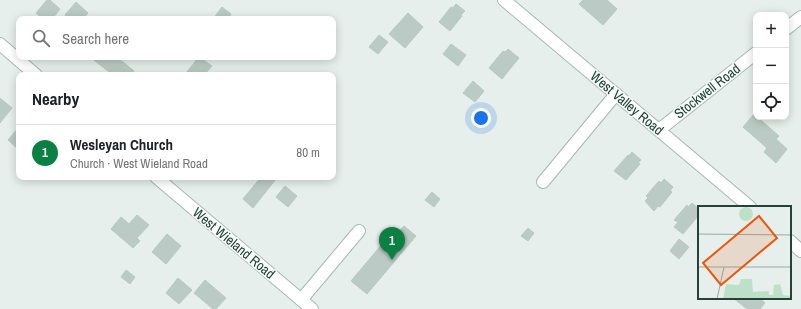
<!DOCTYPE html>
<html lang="en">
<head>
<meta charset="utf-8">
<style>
	body { margin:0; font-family:"Archivo Narrow",sans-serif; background:#f6f6f6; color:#202124 }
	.controls { position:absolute; right:12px; top:12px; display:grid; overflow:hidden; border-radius:8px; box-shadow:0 2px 10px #0003 }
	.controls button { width:36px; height:36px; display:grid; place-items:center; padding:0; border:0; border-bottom:1px solid #e0e0e0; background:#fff; color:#202124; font:20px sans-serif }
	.you { position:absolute; left:481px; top:118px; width:14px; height:14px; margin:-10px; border:3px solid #fff; border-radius:50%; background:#1a73e8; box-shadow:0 0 0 6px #1a73e833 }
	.badge { display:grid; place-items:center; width:26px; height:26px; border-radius:50%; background:#0b8043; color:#fff; font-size:13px; font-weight:700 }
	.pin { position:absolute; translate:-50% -33px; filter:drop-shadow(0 1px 2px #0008) }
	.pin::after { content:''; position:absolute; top:21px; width:14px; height:12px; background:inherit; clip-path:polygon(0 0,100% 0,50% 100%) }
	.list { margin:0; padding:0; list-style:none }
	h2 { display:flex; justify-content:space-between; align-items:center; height:52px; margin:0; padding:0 16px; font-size:17px }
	h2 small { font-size:13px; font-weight:400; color:#757577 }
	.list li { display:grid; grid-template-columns:26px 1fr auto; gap:12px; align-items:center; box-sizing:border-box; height:56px; padding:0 16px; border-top:1px solid #e0e0e0 }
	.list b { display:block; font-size:15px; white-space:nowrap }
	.list p { margin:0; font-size:13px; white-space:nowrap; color:#757577 }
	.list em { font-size:13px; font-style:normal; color:#757577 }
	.icon { flex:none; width:22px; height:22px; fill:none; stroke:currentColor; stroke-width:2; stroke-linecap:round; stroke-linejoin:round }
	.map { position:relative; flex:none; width:801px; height:309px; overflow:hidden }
	.search { position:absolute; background:#fff; box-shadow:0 2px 10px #0003; left:16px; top:16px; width:320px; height:44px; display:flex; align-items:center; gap:10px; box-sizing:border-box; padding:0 14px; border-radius:8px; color:#757577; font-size:15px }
	.panel { position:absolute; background:#fff; box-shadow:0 2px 10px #0003; left:16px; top:72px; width:320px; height:108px; border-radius:8px }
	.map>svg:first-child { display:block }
</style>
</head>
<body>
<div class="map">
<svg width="801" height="309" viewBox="0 0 801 309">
	<rect width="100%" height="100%" fill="#e6efeb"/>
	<!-- building -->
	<g fill="#bbcac4" stroke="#b8c9c2">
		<path d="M47,0H50L60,9L52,19H43L36,13Z"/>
		<path d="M583,0H607L617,9L603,25L579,4Z"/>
		<path d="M76,2L88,13L83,19H69L65,15Z"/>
		<path d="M456,4L465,11L461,15L462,16L450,31L439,22L451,7L453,8Z"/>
		<path d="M222,7L231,14L228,19H213Z"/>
		<path d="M408,13L423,27L405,48L389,34Z"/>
		<path d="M379,35L388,42L378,54L369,47Z"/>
		<path d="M451,44L466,55L458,66L443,54Z"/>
		<path d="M508,49L519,58L502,79L489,68L503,51L505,52Z"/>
		<path d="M90,57H117L134,71L131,75H113Z"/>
		<path d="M199,57L212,66L204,75H188L186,73Z"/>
		<path d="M473,81L484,91L475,102L463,93Z"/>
		<path d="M0,98L12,108L0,123Z"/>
		<path d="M754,114L779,136L776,139L787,149L776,163L764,152L767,148L743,127Z"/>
		<path d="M19,127V150L8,140Z"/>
		<path d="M632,152L641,160L638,163L640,164L626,180L614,171L628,155L629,156Z"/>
		<path d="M261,177H273L276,179L253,208L243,199Z"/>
		<path d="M664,179L673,187L670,191L672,192L660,207L658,206L654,211L645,201L648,198L646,196L659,181L661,183Z"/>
		<path d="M285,186L297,196L288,207L276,197Z"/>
		<path d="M432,192L440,199L434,207L425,200Z"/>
		<path d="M692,203L699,209V212L697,215L698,216L683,234L674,227L678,222L674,220L687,205L688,207Z"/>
		<path d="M137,215L149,225L137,238L140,241L133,248L111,229L121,217L129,224Z"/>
		<path d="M404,226L416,236L367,294L351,281L383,243L381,242L389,232L394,237Z"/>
		<path d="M528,228L534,233L528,241L521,236Z"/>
		<path d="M167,234L181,246L166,264L152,252Z"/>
		<path d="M679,239L689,247L679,259L670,251Z"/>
		<path d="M126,270L135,277L130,284L121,277Z"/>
		<path d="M178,278L192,290L179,304L166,293Z"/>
		<path d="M205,280L226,298L216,309H213L194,293Z"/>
		<path d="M733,298H760L765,303L760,309H747Z"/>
	</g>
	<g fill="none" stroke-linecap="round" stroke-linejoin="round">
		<!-- minor casing -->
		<g stroke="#a8b8b2" stroke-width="14">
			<g id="minor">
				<path d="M504,0L750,207"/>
				<path d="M786,29L801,17"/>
				<path d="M0,44L36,75"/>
				<path d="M659,130L756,53"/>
				<path d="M156,177L312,309"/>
				<path d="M543,182L616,94"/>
				<path d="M790,241L801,251"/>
				<path d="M301,300L359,231"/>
			</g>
		</g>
		<!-- minor -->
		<use href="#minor" stroke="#fff" stroke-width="12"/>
	</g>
	<g text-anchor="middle" stroke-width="3" stroke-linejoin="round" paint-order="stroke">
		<!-- street labels -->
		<g font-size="14" fill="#24423a" stroke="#f7fbf9">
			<text transform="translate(707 91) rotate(-38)" y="5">Stockwell Road</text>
			<text transform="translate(627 103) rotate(40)" y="5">West Valley Road</text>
			<text transform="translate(234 243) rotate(40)" y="5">West Wieland Road</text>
		</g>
	</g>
	<!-- overview -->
	<g transform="translate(698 206)">
		<rect width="93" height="93" fill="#e6efeb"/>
		<path d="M41 8a7 7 0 1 1 14 0a7 7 0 1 1-14 0ZM43,73H54L55,86L71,85V89H75L76,79L82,78L85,89L93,90V93H25L28,78L41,79Z" fill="#bfe0c8"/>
		<path fill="none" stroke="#98aaa4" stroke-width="1" d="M0,28L93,29M0,61H93M19,93L26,61"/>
		<path fill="#e8590c" fill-opacity="0.15" stroke="#e8590c" stroke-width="2" d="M61,10L79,32L23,79L5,57Z"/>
		<rect width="93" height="93" fill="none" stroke="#24423a" stroke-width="2"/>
	</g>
</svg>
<div class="controls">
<button>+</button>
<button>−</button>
<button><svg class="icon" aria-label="locate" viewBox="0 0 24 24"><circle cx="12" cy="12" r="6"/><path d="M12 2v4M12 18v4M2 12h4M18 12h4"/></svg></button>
</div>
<div class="you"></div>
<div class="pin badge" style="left:392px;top:260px">1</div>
<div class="search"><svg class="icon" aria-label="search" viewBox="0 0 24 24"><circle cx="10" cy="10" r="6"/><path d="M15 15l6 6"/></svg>Search here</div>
<section class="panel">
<h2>Nearby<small></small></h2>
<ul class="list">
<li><span class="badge">1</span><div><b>Wesleyan Church</b><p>Church · West Wieland Road</p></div><em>80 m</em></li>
</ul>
</section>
</div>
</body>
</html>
